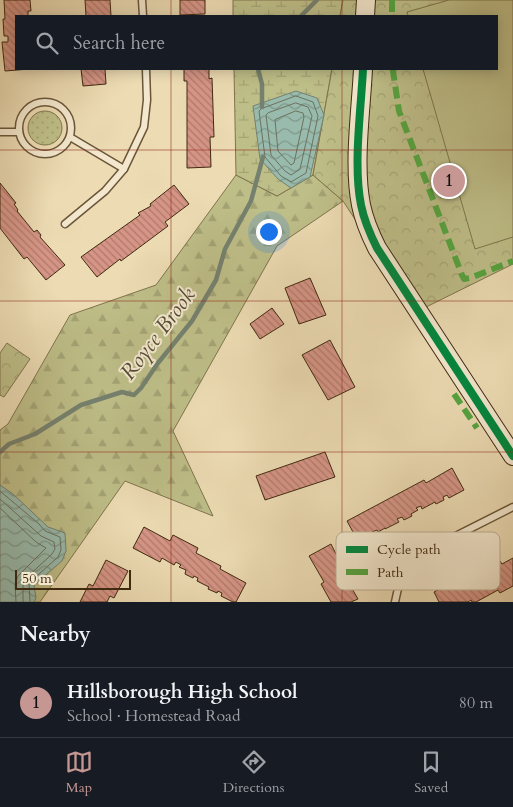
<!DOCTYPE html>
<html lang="en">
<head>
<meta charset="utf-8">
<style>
	body { margin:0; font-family:Cardo,serif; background:#20242c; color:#f1f3f6 }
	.scale { position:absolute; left:15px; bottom:12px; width:116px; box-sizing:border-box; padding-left:5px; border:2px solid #402a10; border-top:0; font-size:14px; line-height:18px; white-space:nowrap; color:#402a10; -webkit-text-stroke:4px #f3e8ce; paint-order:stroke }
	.you { position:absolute; left:268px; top:231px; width:18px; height:18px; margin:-12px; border:4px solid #fff; border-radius:50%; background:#1a73e8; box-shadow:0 0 0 8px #1a73e833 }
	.badge { display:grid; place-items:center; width:32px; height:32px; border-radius:50%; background:#c59692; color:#111; font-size:16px; font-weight:700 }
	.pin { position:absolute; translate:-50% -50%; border:2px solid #fff; box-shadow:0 1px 5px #0006 }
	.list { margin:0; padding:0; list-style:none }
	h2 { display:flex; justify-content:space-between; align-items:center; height:65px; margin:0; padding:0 20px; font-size:21px }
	h2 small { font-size:16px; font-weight:400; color:#9ea1a6 }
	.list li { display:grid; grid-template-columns:32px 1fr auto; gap:15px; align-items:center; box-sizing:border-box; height:70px; padding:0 20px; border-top:1px solid #363941 }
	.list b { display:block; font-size:19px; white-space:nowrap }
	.list p { margin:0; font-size:16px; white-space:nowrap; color:#9ea1a6 }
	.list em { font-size:16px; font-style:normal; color:#9ea1a6 }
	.icon { flex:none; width:28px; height:28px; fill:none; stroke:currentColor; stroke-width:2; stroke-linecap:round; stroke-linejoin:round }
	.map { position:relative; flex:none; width:513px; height:602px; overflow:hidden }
	.search { position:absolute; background:#171b24; box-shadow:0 2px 12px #0003; left:15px; right:15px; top:15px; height:55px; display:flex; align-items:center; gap:12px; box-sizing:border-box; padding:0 18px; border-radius:0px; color:#9ea1a6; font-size:19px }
	.sheet { height:135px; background:#171b24 }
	nav { display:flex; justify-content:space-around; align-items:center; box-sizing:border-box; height:70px; border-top:1px solid #363941; background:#171b24; font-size:14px; color:#9ea1a6 }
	nav a { display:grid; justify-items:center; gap:2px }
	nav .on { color:#c59692 }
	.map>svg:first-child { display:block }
</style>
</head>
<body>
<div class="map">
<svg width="513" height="602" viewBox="0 0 513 602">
	<defs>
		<pattern id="grass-dots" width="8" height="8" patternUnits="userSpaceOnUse" patternTransform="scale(1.25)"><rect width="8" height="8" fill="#bebe88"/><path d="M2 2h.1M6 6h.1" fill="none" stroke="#a4a374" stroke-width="1.8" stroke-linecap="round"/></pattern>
		<pattern id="forest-firs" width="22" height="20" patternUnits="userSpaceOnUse" patternTransform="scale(1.25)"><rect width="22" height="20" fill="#bebe88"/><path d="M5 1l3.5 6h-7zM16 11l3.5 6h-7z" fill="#a4a374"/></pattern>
		<pattern id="wetland-marsh" width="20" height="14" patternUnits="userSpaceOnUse" patternTransform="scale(1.25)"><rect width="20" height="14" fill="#bebe88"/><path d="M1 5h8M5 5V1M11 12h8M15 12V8" fill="none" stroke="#a4a374"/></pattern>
		<pattern id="park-crowns" width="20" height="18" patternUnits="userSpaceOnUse" patternTransform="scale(1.25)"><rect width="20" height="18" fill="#bebe88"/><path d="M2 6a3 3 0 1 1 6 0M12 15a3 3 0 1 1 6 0" fill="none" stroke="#a4a374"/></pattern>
		<pattern id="water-waves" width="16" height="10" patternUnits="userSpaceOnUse" patternTransform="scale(1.25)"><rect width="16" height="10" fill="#99bbad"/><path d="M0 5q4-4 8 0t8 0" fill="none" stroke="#7e988b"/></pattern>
		<pattern id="building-back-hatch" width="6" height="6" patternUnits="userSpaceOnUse" patternTransform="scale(1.25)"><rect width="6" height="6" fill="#d69586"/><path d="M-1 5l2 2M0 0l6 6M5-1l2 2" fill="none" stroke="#af7a6c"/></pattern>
	</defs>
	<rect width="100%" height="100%" fill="#ecdbb3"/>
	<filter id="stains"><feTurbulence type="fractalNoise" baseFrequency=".004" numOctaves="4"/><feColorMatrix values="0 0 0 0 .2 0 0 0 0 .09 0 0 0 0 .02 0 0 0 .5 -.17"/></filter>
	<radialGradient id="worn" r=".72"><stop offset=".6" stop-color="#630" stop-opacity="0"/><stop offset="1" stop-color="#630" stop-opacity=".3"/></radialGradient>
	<!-- grass -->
	<circle fill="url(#grass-dots)" stroke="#7f744c" cx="45" cy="128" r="17"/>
	<!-- forest -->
	<path fill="url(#forest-firs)" stroke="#7f744c" d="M236,175L277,196L313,175L343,201L277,246L173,431L213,516L125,481L40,602H0V430L8,424L70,315L156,285Z"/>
	<!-- wetland -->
	<g fill="url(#wetland-marsh)" stroke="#7f744c">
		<path d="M233,0H343L340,16H233Z"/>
		<path d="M234,69H332L313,175L277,196L236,175Z"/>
	</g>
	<!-- park -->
	<g fill="url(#park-crowns)" stroke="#7f744c">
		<path d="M343,0H513V264L416,312L343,201L313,175L332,69H497V16H340Z"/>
		<path d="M7,343L30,359L4,397L0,395V353Z"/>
	</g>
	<!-- garden -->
	<path fill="#bebe88" stroke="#7f744c" d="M449,0H513V237L475,249L423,69H497V16H408L407,12Z"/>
	<!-- water -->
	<g fill="url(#water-waves)" stroke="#75816e">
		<path d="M296,91L317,98L324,115L310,177L291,188L278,179L260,159L253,106Z"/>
		<path d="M0,485L13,494L48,527L65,533L66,551L62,561L34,585L36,598L34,602H0Z"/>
	</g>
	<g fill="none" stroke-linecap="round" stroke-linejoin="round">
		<!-- shore -->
		<g stroke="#6c725e" stroke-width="1">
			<path d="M296,96L313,102L318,116L306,173L291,182L281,176L265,157L259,111L261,109Z"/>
			<path d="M296,103L308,107L312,116L300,169L291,175L285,171L271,155L266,115L268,113Z"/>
			<path d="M296,111L303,113L304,117L294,163L291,165L278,151L275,120Z"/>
			<path d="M0,491L39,524L45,531L60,537L61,550L58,557L29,583L30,602"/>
			<path d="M0,499L41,536L54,542L55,549L52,554L24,580L23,586V602"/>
			<path d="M0,508L36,542L46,548L18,576L15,584L16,602"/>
		</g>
		<!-- stream -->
		<g stroke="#75816e" stroke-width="4.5">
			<path d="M301,16L317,0"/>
			<path d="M258,69L262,84V107"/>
			<path d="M0,452L9,444L35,434L81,405L122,392L134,395L141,388L158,363L192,321L216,280L225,249L251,201L263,157"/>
		</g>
	</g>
	<!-- building -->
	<g fill="url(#building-back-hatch)" stroke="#402a10">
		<path d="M4,0H30L31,11H28V16H16V69H30L5,71L2,42H8V36H4L3,19H5Z"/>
		<path d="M85,0H110L111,16H86Z"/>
		<path d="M180,0H205V14L180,15Z"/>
		<path d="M81,69H109H105L106,84L83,86Z"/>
		<path d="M184,69H209V79L212,78L214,137H210L211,167L187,168V81H184Z"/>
		<path d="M0,183L16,203L14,204L18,210L17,211L34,232L37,230L41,235L40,237L65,265L46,280L27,257L24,259L0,228Z"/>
		<path d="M174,185L189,204L165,222L168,226L121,261L120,259L97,277L81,257L140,215L138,213L151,206L150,204Z"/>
		<path d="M310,278L326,315L299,324L285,288Z"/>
		<path d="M272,308L284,324L260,339L250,324Z"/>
		<path d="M330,340L355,387L328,400L302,355Z"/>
		<path d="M325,452L335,477L265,500L256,476Z"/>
		<path d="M452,468L464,490L449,498L447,495L443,497L444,500L436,504L435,502L422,509L421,506L416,508L418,510L411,514L412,516L404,520L402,517L397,519L399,522L385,529V528L378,532L377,530L372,532L374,535L359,543L347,521L424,480L426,483Z"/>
		<path d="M144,527L170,541L173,535L198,548L196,553L221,566L220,569L246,583L236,602H233L221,596L222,593L218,591L217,593L208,589L209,587L197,581L198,578L194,576L193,578L185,574L186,570L179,567L181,565L176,562L174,565L162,558L160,562L133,548Z"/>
		<path d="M331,544L345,572L343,573L358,599L351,602H331L321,584L324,582L309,556Z"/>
		<path d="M513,558V586L500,593L498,590L476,602H472L471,600L468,602H439L434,592L447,585L446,582L452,579L453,582L461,578L464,584L469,581L467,579L487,568L489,571L496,568L494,565L500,561L502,564Z"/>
		<path d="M106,560L128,571L114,598L110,596L107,602H80L89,584L93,586Z"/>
	</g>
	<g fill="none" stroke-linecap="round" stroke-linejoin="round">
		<!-- lane casing -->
		<g stroke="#6b5639" stroke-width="9">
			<g id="lane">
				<path d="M142,0L143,16"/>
				<circle cx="45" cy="128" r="26"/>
				<path d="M0,132H19"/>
				<path d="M70,137L124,169"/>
				<path d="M65,224L105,191L124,169L144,127L147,100L146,69"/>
				<path d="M395,602C399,584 401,570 414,557L513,507"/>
			</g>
		</g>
		<!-- secondary casing -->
		<g stroke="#402a10" stroke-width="20">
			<g id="secondary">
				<path d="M365,16L366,0"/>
				<path d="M363,69C361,110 353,165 361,205C364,220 370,234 377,248L513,456"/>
			</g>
		</g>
		<!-- lane -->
		<use href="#lane" stroke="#f3e8ce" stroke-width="6"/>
		<!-- secondary -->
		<use href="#secondary" stroke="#f3e8ce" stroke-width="18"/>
		<!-- quiet -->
		<g stroke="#54a43f" stroke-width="6" stroke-dasharray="12 6" stroke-linecap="butt">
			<path d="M392,0V16"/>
			<path d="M394,69L393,71L399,111L462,275L464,279L470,278L513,261"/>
			<path d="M454,394L477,428"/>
		</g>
		<!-- cycleway casing -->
		<g stroke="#f3e8ce" stroke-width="11">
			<path id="cycleway" d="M363,69C361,110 353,165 361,205C364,220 370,234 377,248L513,456"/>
		</g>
		<!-- cycleway -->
		<use href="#cycleway" stroke="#00873e" stroke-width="8"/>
	</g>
	<!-- grid -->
	<path fill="none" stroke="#8f2418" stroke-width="1" stroke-opacity="0.55" d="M171,0V16M342,0V16M171,69V602M342,69V602M0,150H513M0,301H513M0,452H513"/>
	<g text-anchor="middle" stroke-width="4" stroke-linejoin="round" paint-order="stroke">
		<!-- water labels -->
		<g font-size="22" font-style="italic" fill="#564e37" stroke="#f3e8ce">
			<text transform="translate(157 333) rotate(-53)" y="8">Royce Brook</text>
		</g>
	</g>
	<!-- legend -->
	<rect x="336" y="532" width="164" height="58" rx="8" fill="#f3e8ce" stroke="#bdaf95" stroke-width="1"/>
	<rect x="346" y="546" width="22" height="7" fill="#00873e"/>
	<rect x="346" y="569" width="22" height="6" fill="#54a43f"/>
	<g font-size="14" fill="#402a10">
		<text x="377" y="554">Cycle path</text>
		<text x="377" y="577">Path</text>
	</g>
	<rect width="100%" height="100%" filter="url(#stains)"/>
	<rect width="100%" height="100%" fill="url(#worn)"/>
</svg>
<div class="scale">50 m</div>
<div class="you"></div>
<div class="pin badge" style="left:449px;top:181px">1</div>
<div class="search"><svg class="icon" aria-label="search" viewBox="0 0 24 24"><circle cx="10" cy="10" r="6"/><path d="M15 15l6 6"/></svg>Search here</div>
</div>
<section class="sheet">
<h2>Nearby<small></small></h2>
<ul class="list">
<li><span class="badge">1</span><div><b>Hillsborough High School</b><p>School · Homestead Road</p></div><em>80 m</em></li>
</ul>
</section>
<nav>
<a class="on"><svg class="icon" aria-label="map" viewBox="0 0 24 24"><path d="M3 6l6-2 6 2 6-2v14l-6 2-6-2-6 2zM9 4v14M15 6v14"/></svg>Map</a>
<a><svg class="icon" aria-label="directions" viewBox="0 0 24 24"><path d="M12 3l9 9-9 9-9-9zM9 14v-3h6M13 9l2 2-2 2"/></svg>Directions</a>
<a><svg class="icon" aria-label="saved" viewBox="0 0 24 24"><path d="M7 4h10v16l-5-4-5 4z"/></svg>Saved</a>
</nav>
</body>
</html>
